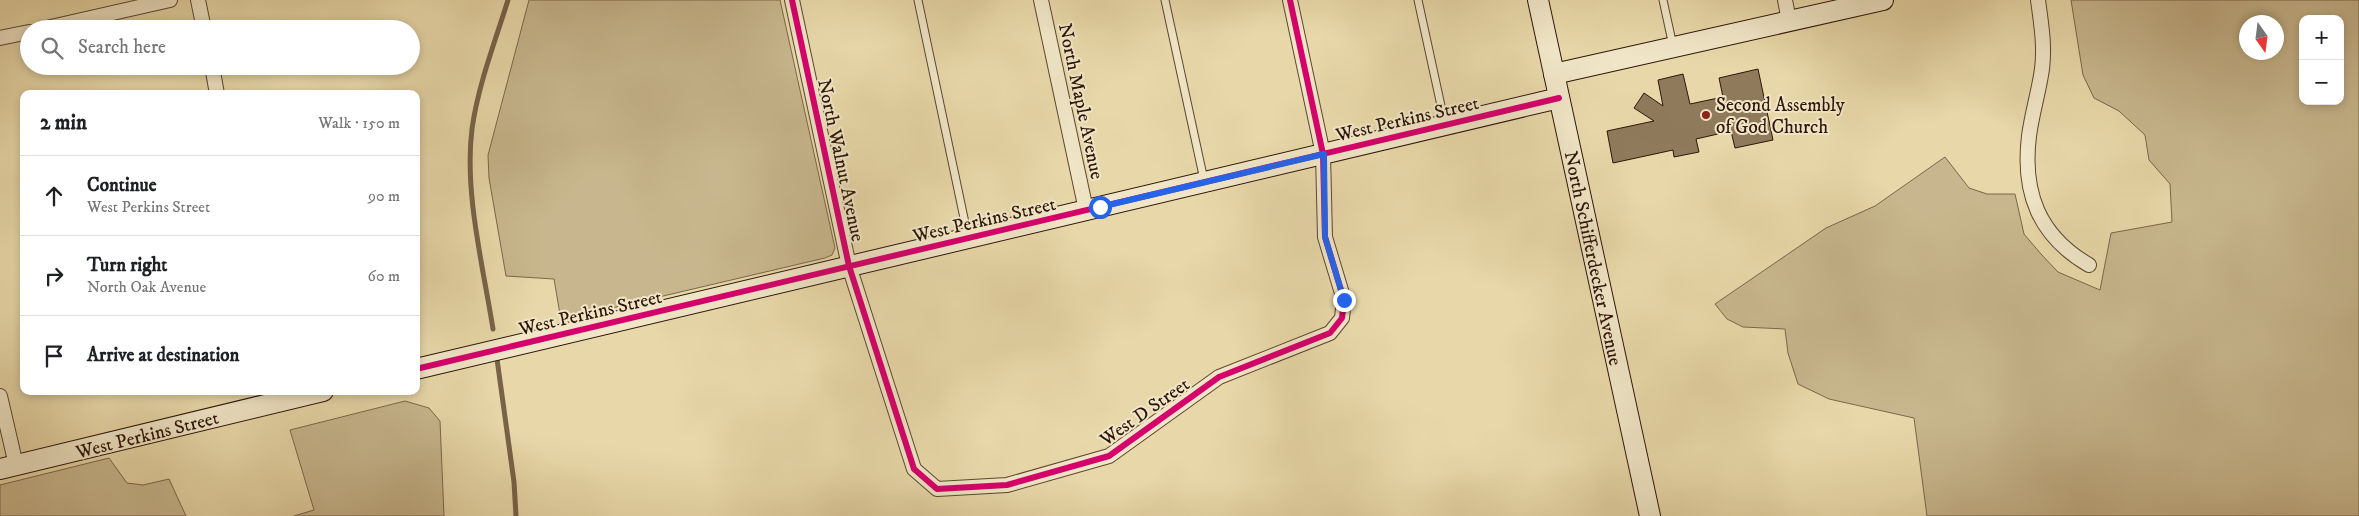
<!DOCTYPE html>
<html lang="en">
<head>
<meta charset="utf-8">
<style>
	body { margin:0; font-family:"IM FELL DW Pica",serif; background:#f6f6f6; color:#202124 }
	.controls { position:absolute; right:15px; top:15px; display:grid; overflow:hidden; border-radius:10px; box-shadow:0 2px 8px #0003 }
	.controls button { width:45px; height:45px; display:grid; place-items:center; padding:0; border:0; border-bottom:1px solid #e0e0e0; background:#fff; color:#202124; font:25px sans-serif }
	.compass { position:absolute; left:2239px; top:15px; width:45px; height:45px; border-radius:50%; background:#fff; box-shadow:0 2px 8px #0003; rotate:166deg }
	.stop { position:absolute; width:15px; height:15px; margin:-11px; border:4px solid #2563eb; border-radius:50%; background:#fff }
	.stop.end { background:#2563eb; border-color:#fff; box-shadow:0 1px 5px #0008 }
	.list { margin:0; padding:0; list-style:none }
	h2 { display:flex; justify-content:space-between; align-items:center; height:65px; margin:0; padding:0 20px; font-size:21px }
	h2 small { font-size:16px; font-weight:400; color:#757577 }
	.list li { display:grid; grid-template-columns:32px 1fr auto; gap:15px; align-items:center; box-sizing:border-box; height:80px; padding:0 20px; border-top:1px solid #e0e0e0 }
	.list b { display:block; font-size:19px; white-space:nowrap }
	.list p { margin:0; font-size:16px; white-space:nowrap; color:#757577 }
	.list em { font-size:16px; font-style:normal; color:#757577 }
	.icon { flex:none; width:28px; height:28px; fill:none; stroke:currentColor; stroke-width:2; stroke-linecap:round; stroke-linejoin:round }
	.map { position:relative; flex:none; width:2359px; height:516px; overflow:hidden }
	.search { position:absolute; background:#fff; box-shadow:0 2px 8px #0003; left:20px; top:20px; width:400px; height:55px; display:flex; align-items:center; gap:12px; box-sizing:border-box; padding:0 18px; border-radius:28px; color:#757577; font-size:19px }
	.panel { position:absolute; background:#fff; box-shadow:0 2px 8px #0003; left:20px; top:90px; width:400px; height:305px; border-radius:10px }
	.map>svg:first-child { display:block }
</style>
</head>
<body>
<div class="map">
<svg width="2359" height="516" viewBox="0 0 2359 516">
	<rect width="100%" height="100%" fill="#e8d8a9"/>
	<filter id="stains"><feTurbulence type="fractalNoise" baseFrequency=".004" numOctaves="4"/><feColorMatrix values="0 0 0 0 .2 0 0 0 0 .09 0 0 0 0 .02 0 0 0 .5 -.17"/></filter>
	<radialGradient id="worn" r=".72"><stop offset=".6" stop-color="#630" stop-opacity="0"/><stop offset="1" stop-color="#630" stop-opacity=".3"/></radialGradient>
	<!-- green -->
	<g fill="#c8b78e" stroke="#7b664b" fill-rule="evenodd">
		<path d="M529,0H780L835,248L832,255L825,258L561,320L554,279L506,276L489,178L488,155Z"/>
		<path d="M2071,0H2359V516H1927L1914,418L1829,399L1798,384L1788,353L1785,329L1743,327L1727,319L1715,304L1826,228L1875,206L1945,157L1969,188L1987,194H2015L2024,234L2041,254L2058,272L2100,290L2111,233L2172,222L2170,184L2149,160L2145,135L2119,111L2094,98L2083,75ZM2303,19H2340V101H2303ZM2276,22V52H2246V22Z"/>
		<path d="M405,401L429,408L440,421L444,516H294L314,510L290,430Z"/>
		<path d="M109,458L127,483L143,485L169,479L186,516H0V485Z"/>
	</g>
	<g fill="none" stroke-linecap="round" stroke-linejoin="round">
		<!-- stream -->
		<g stroke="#786248" stroke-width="5">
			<path d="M493,329C483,266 464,192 472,129C478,85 495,42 508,0"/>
			<path d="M497,359L514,482L516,516"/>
		</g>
	</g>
	<!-- building -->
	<path fill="#8f7a5c" stroke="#2e1508" d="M1758,69L1773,140L1735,148L1731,131L1696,139L1699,152L1674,157L1673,150L1613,163L1607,131L1654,121L1634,108L1644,93L1663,106L1658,80L1683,74L1690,104L1723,97L1719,78Z"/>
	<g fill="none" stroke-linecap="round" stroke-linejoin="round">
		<!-- lane casing -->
		<g stroke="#5c4630" stroke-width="9">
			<g id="lane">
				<path d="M918,0L968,237"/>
				<path d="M1165,0L1204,180"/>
				<path d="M1418,0L1445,124"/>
				<path d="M1663,0L1673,46"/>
			</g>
		</g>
		<!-- street casing -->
		<g stroke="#5c4630" stroke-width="16">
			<g id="street">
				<path d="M198,0L204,29"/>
				<path d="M792,0L849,266L914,469L937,489L1007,485L1109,456L1219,377L1330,333L1342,318L1344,300L1325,237L1323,154L1290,0"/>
				<path d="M1041,0L1086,210"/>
				<path d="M1785,0L1789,21"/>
				<path d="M2038,0C2041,23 2045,45 2042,69C2039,91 2032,113 2029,136C2022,193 2039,236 2089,265"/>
				<path d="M42,29L170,0"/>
				<path d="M0,38L29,32"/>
				<path d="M212,66L217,94"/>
				<path d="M0,396L16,465"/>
			</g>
		</g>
		<!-- secondary casing -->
		<g stroke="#2e1508" stroke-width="22">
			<g id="secondary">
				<path d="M1538,0L1650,516"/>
				<path d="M1554,74L1883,0"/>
				<path d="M416,369L1559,98"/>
				<path d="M0,469L323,391"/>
			</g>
		</g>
		<!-- lane -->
		<use href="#lane" stroke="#f0e6c7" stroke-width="7"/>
		<!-- street -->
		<use href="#street" stroke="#f0e6c7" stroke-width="14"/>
		<!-- secondary -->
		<use href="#secondary" stroke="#f0e6c7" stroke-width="20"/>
		<!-- cycleway casing -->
		<g stroke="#f0e6c7" stroke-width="9">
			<g id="cycleway">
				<path d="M792,0L849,266L914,469L937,489L1007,485L1109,456L1219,377L1330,333L1342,318L1344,300L1325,237L1323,154L1290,0"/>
				<path d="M416,369L1559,98"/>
			</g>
		</g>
		<!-- cycleway -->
		<use href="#cycleway" stroke="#d6006c" stroke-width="6"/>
	</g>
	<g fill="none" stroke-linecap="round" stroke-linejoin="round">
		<!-- route -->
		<path stroke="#2563eb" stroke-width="6" d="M1100,207L1324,154L1325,237L1344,300"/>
	</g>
	<!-- markers -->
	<circle fill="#8f2418" stroke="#f0e6c7" stroke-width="2" cx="1706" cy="115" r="5"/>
	<g text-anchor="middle" stroke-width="4" stroke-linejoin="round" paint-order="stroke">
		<!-- street labels -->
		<g font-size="19" fill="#2e1508" stroke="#f0e6c7">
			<text transform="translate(1082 101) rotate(78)" y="7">North Maple Avenue</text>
			<text transform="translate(1407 118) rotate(-13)" y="7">West Perkins Street</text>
			<text transform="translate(842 160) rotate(78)" y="7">North Walnut Avenue</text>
			<text transform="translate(984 219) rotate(-13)" y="7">West Perkins Street</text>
			<text transform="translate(1594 258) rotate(78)" y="7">North Schifferdecker Avenue</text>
			<text transform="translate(590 312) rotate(-13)" y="7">West Perkins Street</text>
			<text transform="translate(1144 411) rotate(-35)" y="7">West D Street</text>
			<text transform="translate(147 434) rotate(-14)" y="7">West Perkins Street</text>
		</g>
		<!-- poi labels -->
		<g font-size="19" fill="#2e1508" stroke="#f0e6c7" text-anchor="start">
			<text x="1716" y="111">Second Assembly<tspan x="1716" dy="22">of God Church</tspan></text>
		</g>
	</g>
	<rect width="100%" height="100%" filter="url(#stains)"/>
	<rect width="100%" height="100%" fill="url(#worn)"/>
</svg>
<div class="controls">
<button>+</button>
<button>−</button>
</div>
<svg class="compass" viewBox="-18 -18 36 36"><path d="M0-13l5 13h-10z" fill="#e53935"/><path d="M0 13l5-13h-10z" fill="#757577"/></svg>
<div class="stop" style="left:1100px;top:207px"></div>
<div class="stop end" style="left:1344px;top:300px"></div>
<div class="search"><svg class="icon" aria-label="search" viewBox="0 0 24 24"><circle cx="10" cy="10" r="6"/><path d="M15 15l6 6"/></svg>Search here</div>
<section class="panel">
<h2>2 min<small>Walk · 150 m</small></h2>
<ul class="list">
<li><svg class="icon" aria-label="ahead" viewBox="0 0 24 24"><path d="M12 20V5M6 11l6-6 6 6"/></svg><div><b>Continue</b><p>West Perkins Street</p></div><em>90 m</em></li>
<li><svg class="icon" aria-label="right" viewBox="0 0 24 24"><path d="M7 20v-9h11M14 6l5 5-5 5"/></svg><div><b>Turn right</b><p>North Oak Avenue</p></div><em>60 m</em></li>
<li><svg class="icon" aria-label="arrive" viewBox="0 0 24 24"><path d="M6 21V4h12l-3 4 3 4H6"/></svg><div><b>Arrive at destination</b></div></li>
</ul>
</section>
</div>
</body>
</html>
